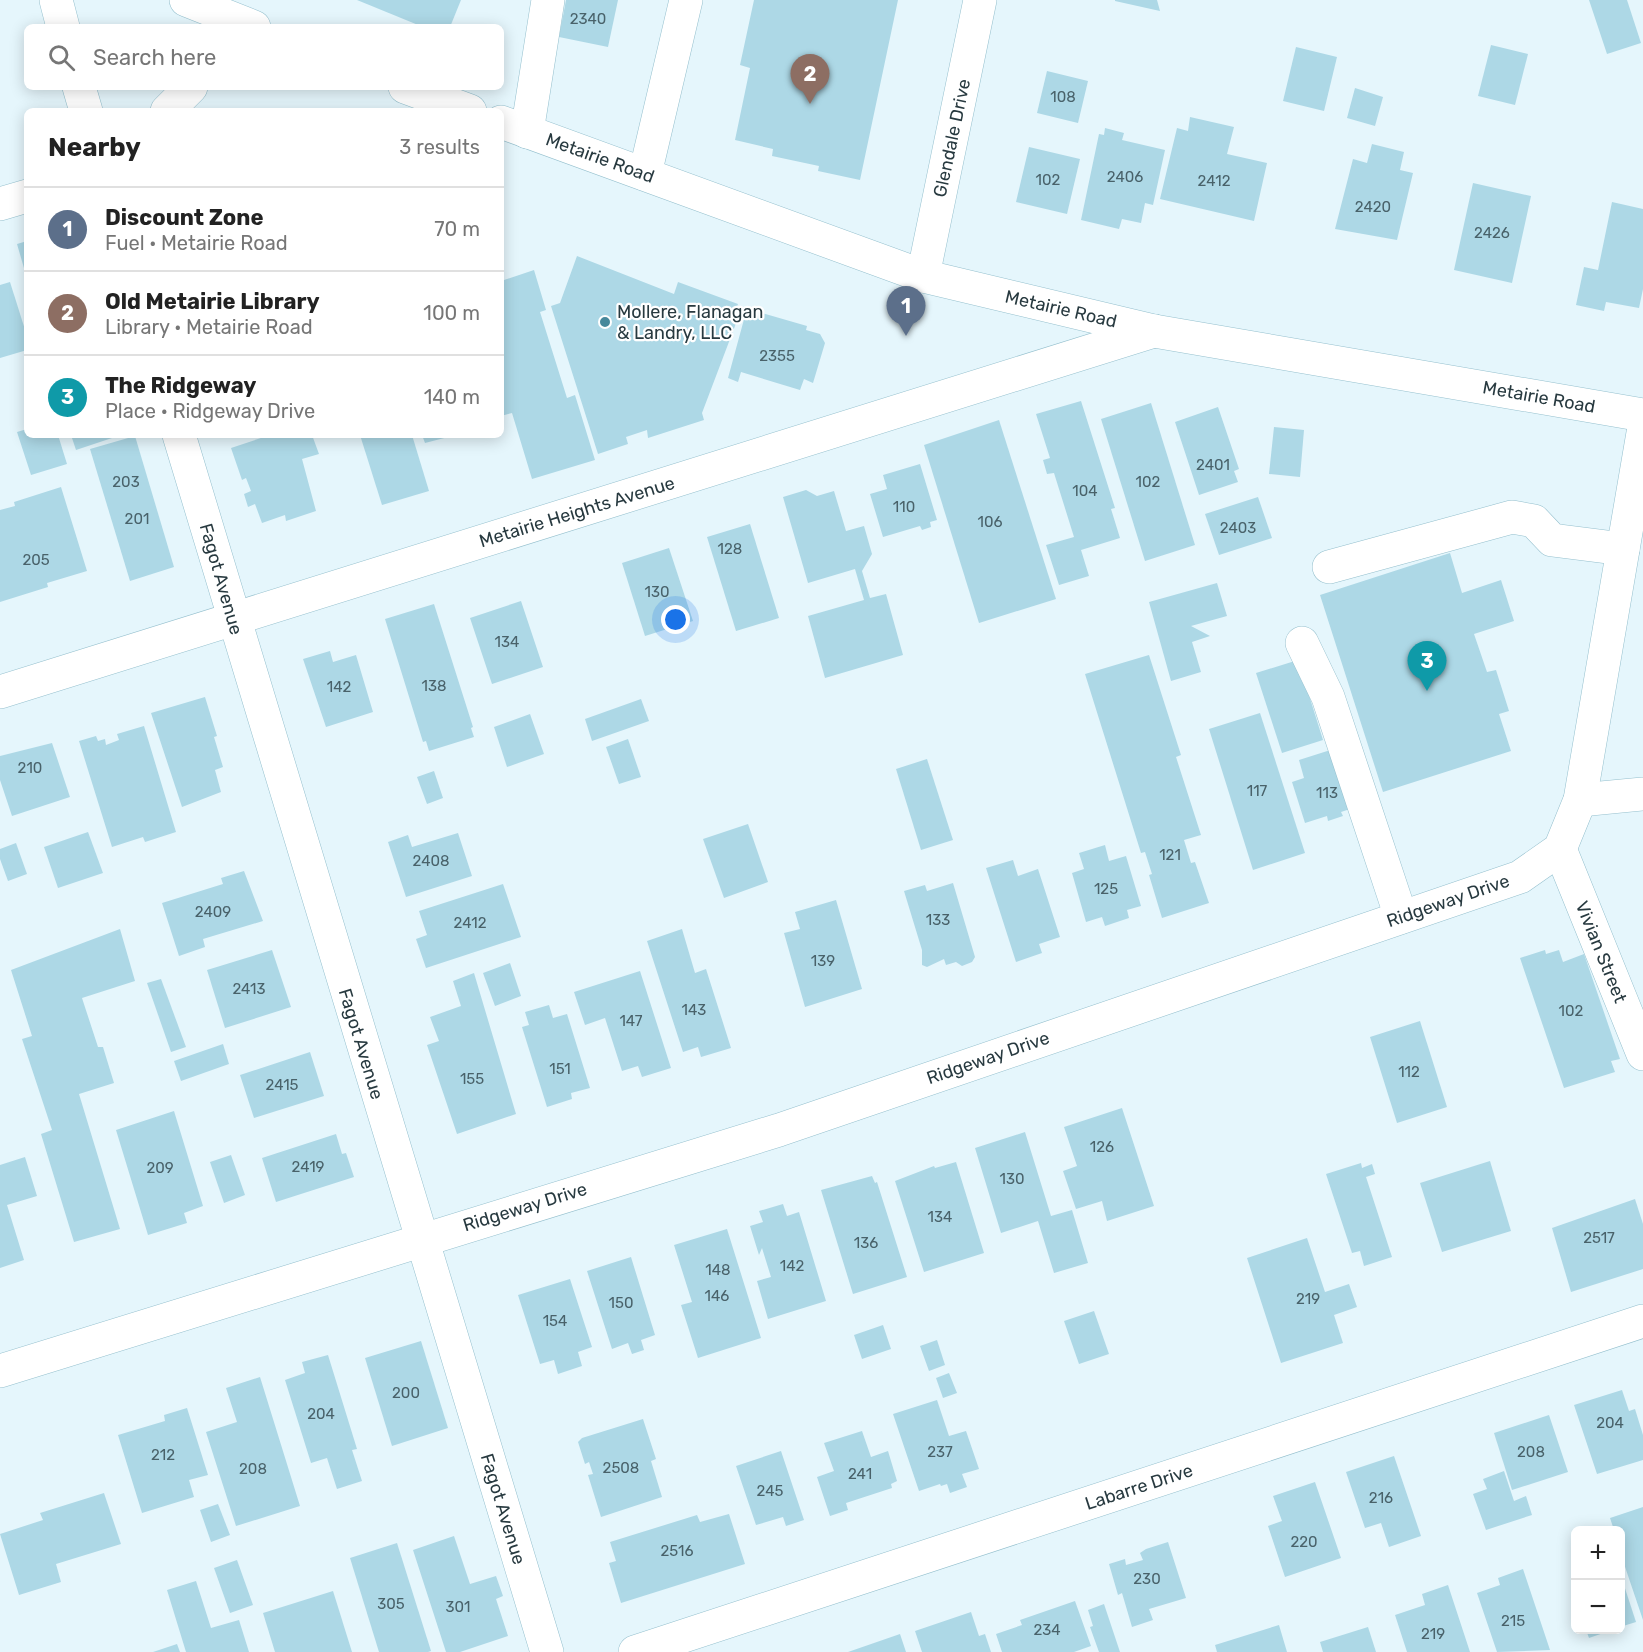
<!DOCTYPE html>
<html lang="en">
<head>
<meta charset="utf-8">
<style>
	body { margin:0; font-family:Rubik,sans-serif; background:#f6f6f6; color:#222 }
	.controls { position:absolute; right:18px; bottom:18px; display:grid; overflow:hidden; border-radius:9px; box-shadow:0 3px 15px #0003 }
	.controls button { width:54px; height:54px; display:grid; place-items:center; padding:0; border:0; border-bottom:2px solid #e0e0e0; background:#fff; color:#222; font:30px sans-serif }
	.you { position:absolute; left:676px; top:620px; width:21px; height:21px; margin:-15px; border:4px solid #fff; border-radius:50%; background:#1a73e8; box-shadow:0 0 0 9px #1a73e833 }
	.badge { display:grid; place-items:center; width:39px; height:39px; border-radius:50%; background:#db2777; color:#fff; font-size:20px; font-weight:700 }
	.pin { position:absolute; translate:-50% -50px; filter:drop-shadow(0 2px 3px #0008) }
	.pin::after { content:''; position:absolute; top:32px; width:21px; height:18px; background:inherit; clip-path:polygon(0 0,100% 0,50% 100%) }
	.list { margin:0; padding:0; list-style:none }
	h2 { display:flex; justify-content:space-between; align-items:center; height:78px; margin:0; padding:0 24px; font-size:26px }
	h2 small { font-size:20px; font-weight:400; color:#767676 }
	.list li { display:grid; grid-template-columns:39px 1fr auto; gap:18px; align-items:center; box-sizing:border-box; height:84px; padding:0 24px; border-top:2px solid #e0e0e0 }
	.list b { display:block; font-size:22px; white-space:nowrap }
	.list p { margin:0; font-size:20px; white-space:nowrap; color:#767676 }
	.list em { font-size:20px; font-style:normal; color:#767676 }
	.icon { flex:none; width:33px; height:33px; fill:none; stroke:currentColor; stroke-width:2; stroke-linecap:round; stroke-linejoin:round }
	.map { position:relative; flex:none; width:1643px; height:1652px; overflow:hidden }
	.search { position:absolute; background:#fff; box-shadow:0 3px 15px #0003; left:24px; top:24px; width:480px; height:66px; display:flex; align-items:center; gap:15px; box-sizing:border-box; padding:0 21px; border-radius:9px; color:#767676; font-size:22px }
	.panel { position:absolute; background:#fff; box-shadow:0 3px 15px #0003; left:24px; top:108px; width:480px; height:330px; border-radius:9px }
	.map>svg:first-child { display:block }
</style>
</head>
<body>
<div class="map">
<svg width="1643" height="1652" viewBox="0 0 1643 1652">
	<rect width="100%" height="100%" fill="#e5f6fc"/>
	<!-- building -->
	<g fill="#add8e6">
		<path d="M357,0H461L450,27H423Z"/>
		<path d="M566,0H618L608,47L559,37Z"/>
		<path d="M754,0H898L860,180L818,171L819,166L772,156L773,149L735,140L750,68L740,65Z"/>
		<path d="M1157,0L1160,11L1115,1V0Z"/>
		<path d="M1589,0H1627L1641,43L1607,54Z"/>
		<path d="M1491,45L1528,54L1515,105L1478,96Z"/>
		<path d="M1296,47L1337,57L1324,111L1283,101Z"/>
		<path d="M1047,71L1088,81L1078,123L1037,113Z"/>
		<path d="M1355,88L1383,97L1375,126L1347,118Z"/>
		<path d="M1190,117L1234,127L1227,154L1267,163L1254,221L1160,199L1177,128L1188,131Z"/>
		<path d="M1105,128L1124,133L1122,140L1165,150L1153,205L1145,203L1141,223L1122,219L1119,229L1081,220L1099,134L1104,135Z"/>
		<path d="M1372,144L1404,152L1400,170L1413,173L1397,240L1335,229L1353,159L1367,163Z"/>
		<path d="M1029,147L1080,159L1067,214L1016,202Z"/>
		<path d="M1473,183L1531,196L1512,283L1454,270Z"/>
		<path d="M1612,202L1643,209V289L1639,308L1606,302L1604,311L1576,305L1584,267L1598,270Z"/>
		<path d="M27,241V275H26L17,244Z"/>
		<path d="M577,256L674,294L678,282L738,304L733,316L738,318L702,413L704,420L648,438L647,430L626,437L628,444L598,454L551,306L560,303Z"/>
		<path d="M534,270L546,310L540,312L567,398L575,395L595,460L532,479L512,413L501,416V281Z"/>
		<path d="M10,282L27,336V350L0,358V285Z"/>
		<path d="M746,312L758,316L759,312L807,326L806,330L820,334L825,343L813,383L804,379L800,390L741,372L738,382L728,378Z"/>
		<path d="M1081,401L1115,508L1111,509L1120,538L1081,550L1089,576L1059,585L1046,545L1074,537L1054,473L1047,474L1043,460L1050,458L1036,414Z"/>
		<path d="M1151,403L1195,545L1145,561L1101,419Z"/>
		<path d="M1218,407L1239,469L1234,471L1238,482L1199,495L1175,422Z"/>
		<path d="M999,420L1056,599L979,623L924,445Z"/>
		<path d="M1274,427L1304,430L1300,477L1269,474Z"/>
		<path d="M27,429V435H58L67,464L31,475L17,432Z"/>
		<path d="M71,435H121L76,450Z"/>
		<path d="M270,435H312L319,454L302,459L316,511L286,521L285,515L262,523L255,504L248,507L244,494L251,491L246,478L242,480L231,448Z"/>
		<path d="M360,435H412L429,491L382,505Z"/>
		<path d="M422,435H452V436L425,443Z"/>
		<path d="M135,436L174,567L130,581L90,449Z"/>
		<path d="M920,464L937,520L930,522L931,527L922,530L920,526L883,537L870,494L887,489L883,475Z"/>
		<path d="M61,487L87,571L47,583L48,587L0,602V510L15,506L14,502Z"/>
		<path d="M806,490L817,496L834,491L846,531L864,526L872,554L862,571L870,598L886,594L903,655L825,678L808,616L864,600L855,569L808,583L783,497Z"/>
		<path d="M1258,497L1272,538L1219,555L1205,514Z"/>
		<path d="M750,524L779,618L736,631L707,537Z"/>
		<path d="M669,548L693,621L645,636L622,563Z"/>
		<path d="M1450,553L1462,593L1501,580L1514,621L1474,634L1487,672L1496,670L1509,711L1499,714L1511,751L1383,792L1320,595Z"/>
		<path d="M1217,583L1227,616L1191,626L1210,636L1192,642L1201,672L1171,681L1149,602Z"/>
		<path d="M521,601L543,667L492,684L470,618Z"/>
		<path d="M434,604L473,727L471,728L474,737L429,751L426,741L423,742L385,619Z"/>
		<path d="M330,651L333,662L356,655L373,712L326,727L303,659Z"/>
		<path d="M1149,655L1181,755L1176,757L1201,835L1184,840L1191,863L1195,862L1209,903L1162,918L1149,875L1152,874L1145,852L1141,853L1085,674Z"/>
		<path d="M1298,660L1323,740L1282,753L1256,673Z"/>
		<path d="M205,697L217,736L214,737L223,767L215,770L221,792L182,807L151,713Z"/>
		<path d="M641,699L649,721L592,741L585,719Z"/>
		<path d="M1260,713L1305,853L1253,870L1209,729Z"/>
		<path d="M530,714L544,754L507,767L494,727Z"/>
		<path d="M144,726L176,832L145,842L143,837L112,847L79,741L96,736L98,741L105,739L106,745L119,740L117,734Z"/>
		<path d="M628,739L641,777L619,784L606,747Z"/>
		<path d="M52,743L70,797L12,816L0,780V756Z"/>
		<path d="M1343,746L1362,805L1341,812L1343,816L1328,821L1327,816L1305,823L1292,782L1304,778L1299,760Z"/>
		<path d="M927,759L953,840L921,850L896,769Z"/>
		<path d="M434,771L443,798L427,804L417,777Z"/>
		<path d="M748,824L768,882L724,898L703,839Z"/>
		<path d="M88,832L103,873L58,888L44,847Z"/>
		<path d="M458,833L472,876L406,897L388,842L408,835L412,847Z"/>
		<path d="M16,843L27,874L8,881L0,859V849Z"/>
		<path d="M1105,845L1109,861L1126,856L1141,906L1127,910L1129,918L1105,926L1102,917L1086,922L1072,873L1084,869L1079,853Z"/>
		<path d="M1013,860L1018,876L1038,869L1060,937L1039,944L1042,953L1016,962L986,868Z"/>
		<path d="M244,871L263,921L203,939L205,947L179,956L162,903L223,884L221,878Z"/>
		<path d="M953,883L975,957L972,962L962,966L956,962L946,965L944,959L927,967L922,965V950L904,891L925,885L927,891Z"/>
		<path d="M503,884L521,937L426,968L416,939L427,935L419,911Z"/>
		<path d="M836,900L862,989L805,1007L784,933L800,929L795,912Z"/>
		<path d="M120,929L135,981L82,998L98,1047H103L114,1083L79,1094L120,1229L74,1242L41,1134L52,1130L22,1039L32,1036L11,970Z"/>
		<path d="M682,929L695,973L706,969L731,1048L701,1057L698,1047L683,1052L647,941Z"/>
		<path d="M272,950L291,1007L225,1028L207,970Z"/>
		<path d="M1545,950L1546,954L1559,950L1563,962L1584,954L1620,1059L1611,1061L1615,1072L1564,1088L1520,958Z"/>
		<path d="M510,963L521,996L495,1006L483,973Z"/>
		<path d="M640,971L671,1068L642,1077L638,1066L622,1071L605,1018L585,1025L574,992Z"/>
		<path d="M474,973L516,1114L457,1134L427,1045L439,1041L430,1017L461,1006L453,981Z"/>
		<path d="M161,979L186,1047L171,1052L147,983Z"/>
		<path d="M549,1005L553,1018L567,1014L590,1088L571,1093L572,1099L547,1107L522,1027L529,1025L525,1012Z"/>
		<path d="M1420,1021L1447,1107L1397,1123L1370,1037Z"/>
		<path d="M223,1044L229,1064L181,1081L174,1061Z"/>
		<path d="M310,1052L324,1096L254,1118L240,1075Z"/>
		<path d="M1122,1108L1154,1206L1107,1221L1102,1201L1076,1209L1063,1171L1077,1166L1064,1127Z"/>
		<path d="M174,1111L203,1206L184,1213L187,1223L148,1235L116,1130Z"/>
		<path d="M1025,1132L1051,1216L1072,1210L1088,1263L1054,1273L1038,1221L1001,1233L975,1148Z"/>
		<path d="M336,1134L342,1154L346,1153L354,1177L276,1202L262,1158Z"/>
		<path d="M231,1155L245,1195L224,1203L210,1162Z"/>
		<path d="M25,1157L37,1196L7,1205L24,1260L0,1268V1165Z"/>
		<path d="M1490,1161L1511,1231L1442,1252L1420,1183Z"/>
		<path d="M956,1162L984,1253L924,1272L895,1181L934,1166L935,1168Z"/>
		<path d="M1361,1163L1362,1168L1372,1164L1375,1174L1366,1177L1392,1257L1364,1266L1360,1251L1352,1253L1326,1174Z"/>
		<path d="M872,1176L875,1183L877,1182L907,1277L853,1294L821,1190Z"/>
		<path d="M1635,1199L1643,1224V1269L1571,1292L1552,1228Z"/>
		<path d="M783,1204L787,1216L799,1212L826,1301L768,1319L757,1281L771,1277L762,1248L759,1255L750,1226L763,1222L759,1211Z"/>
		<path d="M727,1229L761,1338L698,1358L681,1305L692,1302L674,1245Z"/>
		<path d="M1307,1238L1325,1292L1349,1284L1357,1307L1334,1315L1343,1343L1281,1363L1247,1258Z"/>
		<path d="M631,1257L655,1335L641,1340L644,1350L632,1354L628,1343L612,1349L587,1271Z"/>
		<path d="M570,1279L592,1347L578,1352L582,1366L558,1374L554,1360L540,1364L518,1295Z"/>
		<path d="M1094,1311L1109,1354L1079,1364L1064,1321Z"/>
		<path d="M883,1325L891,1349L862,1359L854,1335Z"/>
		<path d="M937,1340L945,1365L929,1371L920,1346Z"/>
		<path d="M421,1341L448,1428L392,1446L365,1358Z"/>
		<path d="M328,1355L357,1449L352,1450L362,1481L337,1489L327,1458L311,1463L285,1380L305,1373L302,1362Z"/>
		<path d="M949,1373L957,1393L943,1398L936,1378Z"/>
		<path d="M260,1377L300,1506L236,1526L206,1432L237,1422L226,1388Z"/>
		<path d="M1622,1390L1629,1411L1635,1409L1643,1435V1460L1597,1474L1574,1405Z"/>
		<path d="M937,1400L949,1436L966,1431L979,1469L962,1474L967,1487L950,1493L947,1484L941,1486L940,1484L919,1491L893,1414Z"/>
		<path d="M187,1408L208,1475L189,1480L194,1497L142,1513L118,1435L165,1421L164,1415Z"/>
		<path d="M1549,1415L1568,1472L1512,1490L1494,1433Z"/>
		<path d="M643,1419L656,1459L651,1461L662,1497L601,1517L588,1475L593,1474L589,1462L585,1464L578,1442L582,1438Z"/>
		<path d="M862,1431L871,1457L888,1451L897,1481L891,1484L892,1488L846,1503L848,1510L830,1516L817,1477L834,1471L824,1443Z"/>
		<path d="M781,1451L804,1520L786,1526L783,1517L756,1525L736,1466Z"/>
		<path d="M1394,1456L1421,1536L1389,1547L1381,1523L1365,1528L1346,1472Z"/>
		<path d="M1504,1471L1514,1501L1526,1496L1532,1515L1486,1530L1473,1494L1487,1489L1483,1479Z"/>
		<path d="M1315,1482L1341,1558L1285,1577L1268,1526L1282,1521L1273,1496Z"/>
		<path d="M104,1493L121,1544L56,1564L61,1582L19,1595L0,1534L43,1520L40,1513Z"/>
		<path d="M218,1504L230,1535L211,1542L200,1510Z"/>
		<path d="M1643,1507V1620L1620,1552V1530H1614L1610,1518Z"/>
		<path d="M729,1514L745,1564L621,1603L609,1563L616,1561L610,1542L697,1515L700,1522Z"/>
		<path d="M454,1536L470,1584L496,1576L503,1596L496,1599L508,1636L460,1652H446L413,1550Z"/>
		<path d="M1168,1542L1186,1598L1149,1609L1153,1620L1132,1627L1122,1593L1118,1595L1109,1564L1125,1559L1126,1565L1143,1560L1140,1553L1146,1549Z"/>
		<path d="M397,1543L431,1651L428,1652H379L350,1558Z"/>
		<path d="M237,1560L253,1605L230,1613L214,1568Z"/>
		<path d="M1523,1569L1550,1650L1497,1652L1477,1593L1500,1585L1498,1578Z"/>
		<path d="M1620,1573L1636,1622L1620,1627Z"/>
		<path d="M196,1581L211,1628L239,1620L249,1652H186L167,1590Z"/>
		<path d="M1448,1585L1470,1652H1407L1395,1615L1425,1605L1422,1594Z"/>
		<path d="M333,1591L352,1652H275L263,1613Z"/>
		<path d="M1075,1601L1091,1646L1074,1652H1002L996,1634L1022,1625L1020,1620Z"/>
		<path d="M1104,1604L1120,1652H1099L1090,1627L1093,1626L1088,1610Z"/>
		<path d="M971,1612L979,1636L985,1634L991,1652H922L915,1631Z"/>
		<path d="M1279,1625L1287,1652H1217L1215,1645Z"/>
		<path d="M1368,1627L1376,1652H1323L1320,1642Z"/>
		<path d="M1586,1630H1612L1589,1638Z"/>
		<path d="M900,1634L906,1652H848Z"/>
		<path d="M177,1644L180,1652H153Z"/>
	</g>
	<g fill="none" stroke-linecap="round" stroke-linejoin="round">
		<!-- minor casing -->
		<g stroke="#95c0ce" stroke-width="34">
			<g id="minor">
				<path d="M56,0L63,27"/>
				<path d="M79,87L86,111"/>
				<path d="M167,111L191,87"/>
				<path d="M527,132L548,0"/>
				<path d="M645,174L686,0"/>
				<path d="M0,204L27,196"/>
				<path d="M923,276L980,0"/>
				<path d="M179,435L547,1652"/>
				<path d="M1329,567L1512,517L1534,521L1552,540L1623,549"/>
				<path d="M1302,643L1328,697L1401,917"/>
				<path d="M0,692L1154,331"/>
				<path d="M1580,800L1643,794"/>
				<path d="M1560,849L1643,1054"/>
				<path d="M0,1371L779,1130L1520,877L1560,849L1580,800L1643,433"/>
				<path d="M635,1652L1643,1321"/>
			</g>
		</g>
		<!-- major casing -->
		<g stroke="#95c0ce" stroke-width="34">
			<g id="major">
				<path d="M186,0L254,27"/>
				<path d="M405,87L470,111"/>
				<path d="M501,122L923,276L1154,331L1643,415"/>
			</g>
		</g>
		<!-- minor -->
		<use href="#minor" stroke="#fff" stroke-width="33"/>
		<!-- major -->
		<use href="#major" stroke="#fff" stroke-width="33"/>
	</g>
	<!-- markers -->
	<circle fill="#47889b" stroke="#fff" stroke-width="2" cx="605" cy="322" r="6"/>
	<g text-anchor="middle" stroke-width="4.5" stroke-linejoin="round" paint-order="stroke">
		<!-- number labels -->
		<g font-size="15" fill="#49626a">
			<text x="588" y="24">2340</text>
			<text x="1063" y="102">108</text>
			<text x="1125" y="182">2406</text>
			<text x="1048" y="185">102</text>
			<text x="1214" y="186">2412</text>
			<text x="1373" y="212">2420</text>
			<text x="1492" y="238">2426</text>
			<text x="777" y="361">2355</text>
			<text x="1213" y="470">2401</text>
			<text x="126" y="487">203</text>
			<text x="1148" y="487">102</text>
			<text x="1085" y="496">104</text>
			<text x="904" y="512">110</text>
			<text x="137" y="524">201</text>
			<text x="990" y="527">106</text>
			<text x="1238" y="533">2403</text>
			<text x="730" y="554">128</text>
			<text x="36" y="565">205</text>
			<text x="657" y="597">130</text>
			<text x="507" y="647">134</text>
			<text x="434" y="691">138</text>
			<text x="339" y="692">142</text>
			<text x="30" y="773">210</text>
			<text x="1257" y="796">117</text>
			<text x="1327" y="798">113</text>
			<text x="1170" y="860">121</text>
			<text x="431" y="866">2408</text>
			<text x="1106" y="894">125</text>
			<text x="213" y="917">2409</text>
			<text x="938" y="925">133</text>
			<text x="470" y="928">2412</text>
			<text x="823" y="966">139</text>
			<text x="249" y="994">2413</text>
			<text x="694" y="1015">143</text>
			<text x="1571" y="1016">102</text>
			<text x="631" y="1026">147</text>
			<text x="560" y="1074">151</text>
			<text x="1409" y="1077">112</text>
			<text x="472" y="1084">155</text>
			<text x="282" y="1090">2415</text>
			<text x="1102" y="1152">126</text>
			<text x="308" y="1172">2419</text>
			<text x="160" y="1173">209</text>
			<text x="1012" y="1184">130</text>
			<text x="940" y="1222">134</text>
			<text x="1599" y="1243">2517</text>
			<text x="866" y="1248">136</text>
			<text x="792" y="1271">142</text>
			<text x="718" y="1275">148</text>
			<text x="717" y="1301">146</text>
			<text x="1308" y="1304">219</text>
			<text x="621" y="1308">150</text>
			<text x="555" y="1326">154</text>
			<text x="406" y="1398">200</text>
			<text x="321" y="1419">204</text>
			<text x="1610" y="1428">204</text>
			<text x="940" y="1457">237</text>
			<text x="1531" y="1457">208</text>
			<text x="163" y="1460">212</text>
			<text x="621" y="1473">2508</text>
			<text x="253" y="1474">208</text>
			<text x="860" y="1479">241</text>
			<text x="770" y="1496">245</text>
			<text x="1381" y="1503">216</text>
			<text x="1304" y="1547">220</text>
			<text x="677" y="1556">2516</text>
			<text x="1147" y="1584">230</text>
			<text x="391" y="1609">305</text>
			<text x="458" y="1612">301</text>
			<text x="1513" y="1626">215</text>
			<text x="1047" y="1635">234</text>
			<text x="1433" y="1639">219</text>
		</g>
		<!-- street labels -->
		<g font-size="18" fill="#283a40" stroke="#fff">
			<text transform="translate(952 138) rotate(-78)" y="6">Glendale Drive</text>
			<text transform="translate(600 158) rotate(20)" y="6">Metairie Road</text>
			<text transform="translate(1061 309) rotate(13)" y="6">Metairie Road</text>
			<text transform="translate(1539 397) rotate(10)" y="6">Metairie Road</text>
			<text transform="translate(577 512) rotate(-17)" y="6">Metairie Heights Avenue</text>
			<text transform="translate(221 579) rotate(74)" y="6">Fagot Avenue</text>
			<text transform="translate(1448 901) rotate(-19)" y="6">Ridgeway Drive</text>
			<text transform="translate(1601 952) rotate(68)" y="6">Vivian Street</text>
			<text transform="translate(361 1044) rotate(73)" y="6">Fagot Avenue</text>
			<text transform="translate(988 1058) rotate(-19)" y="6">Ridgeway Drive</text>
			<text transform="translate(525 1207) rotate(-17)" y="6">Ridgeway Drive</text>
			<text transform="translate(1139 1487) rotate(-18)" y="6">Labarre Drive</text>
			<text transform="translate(503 1509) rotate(73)" y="6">Fagot Avenue</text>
		</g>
		<!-- poi labels -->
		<g font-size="18" fill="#283a40" stroke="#fff" text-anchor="start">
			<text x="617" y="318">Mollere, Flanagan<tspan x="617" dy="21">&amp; Landry, LLC</tspan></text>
		</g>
	</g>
</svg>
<div class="controls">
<button>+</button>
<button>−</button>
</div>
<div class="you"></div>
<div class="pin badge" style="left:906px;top:336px;background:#5c6f8a">1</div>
<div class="pin badge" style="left:810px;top:104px;background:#8d6e63">2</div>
<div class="pin badge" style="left:1427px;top:691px;background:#0f9aa8">3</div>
<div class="search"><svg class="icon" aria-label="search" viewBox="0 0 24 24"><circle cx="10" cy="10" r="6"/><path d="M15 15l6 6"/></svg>Search here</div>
<section class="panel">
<h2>Nearby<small>3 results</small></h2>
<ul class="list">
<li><span class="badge" style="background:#5c6f8a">1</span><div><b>Discount Zone</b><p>Fuel · Metairie Road</p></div><em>70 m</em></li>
<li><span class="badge" style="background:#8d6e63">2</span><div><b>Old Metairie Library</b><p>Library · Metairie Road</p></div><em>100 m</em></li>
<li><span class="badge" style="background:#0f9aa8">3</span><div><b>The Ridgeway</b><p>Place · Ridgeway Drive</p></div><em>140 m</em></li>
</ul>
</section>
</div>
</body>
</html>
